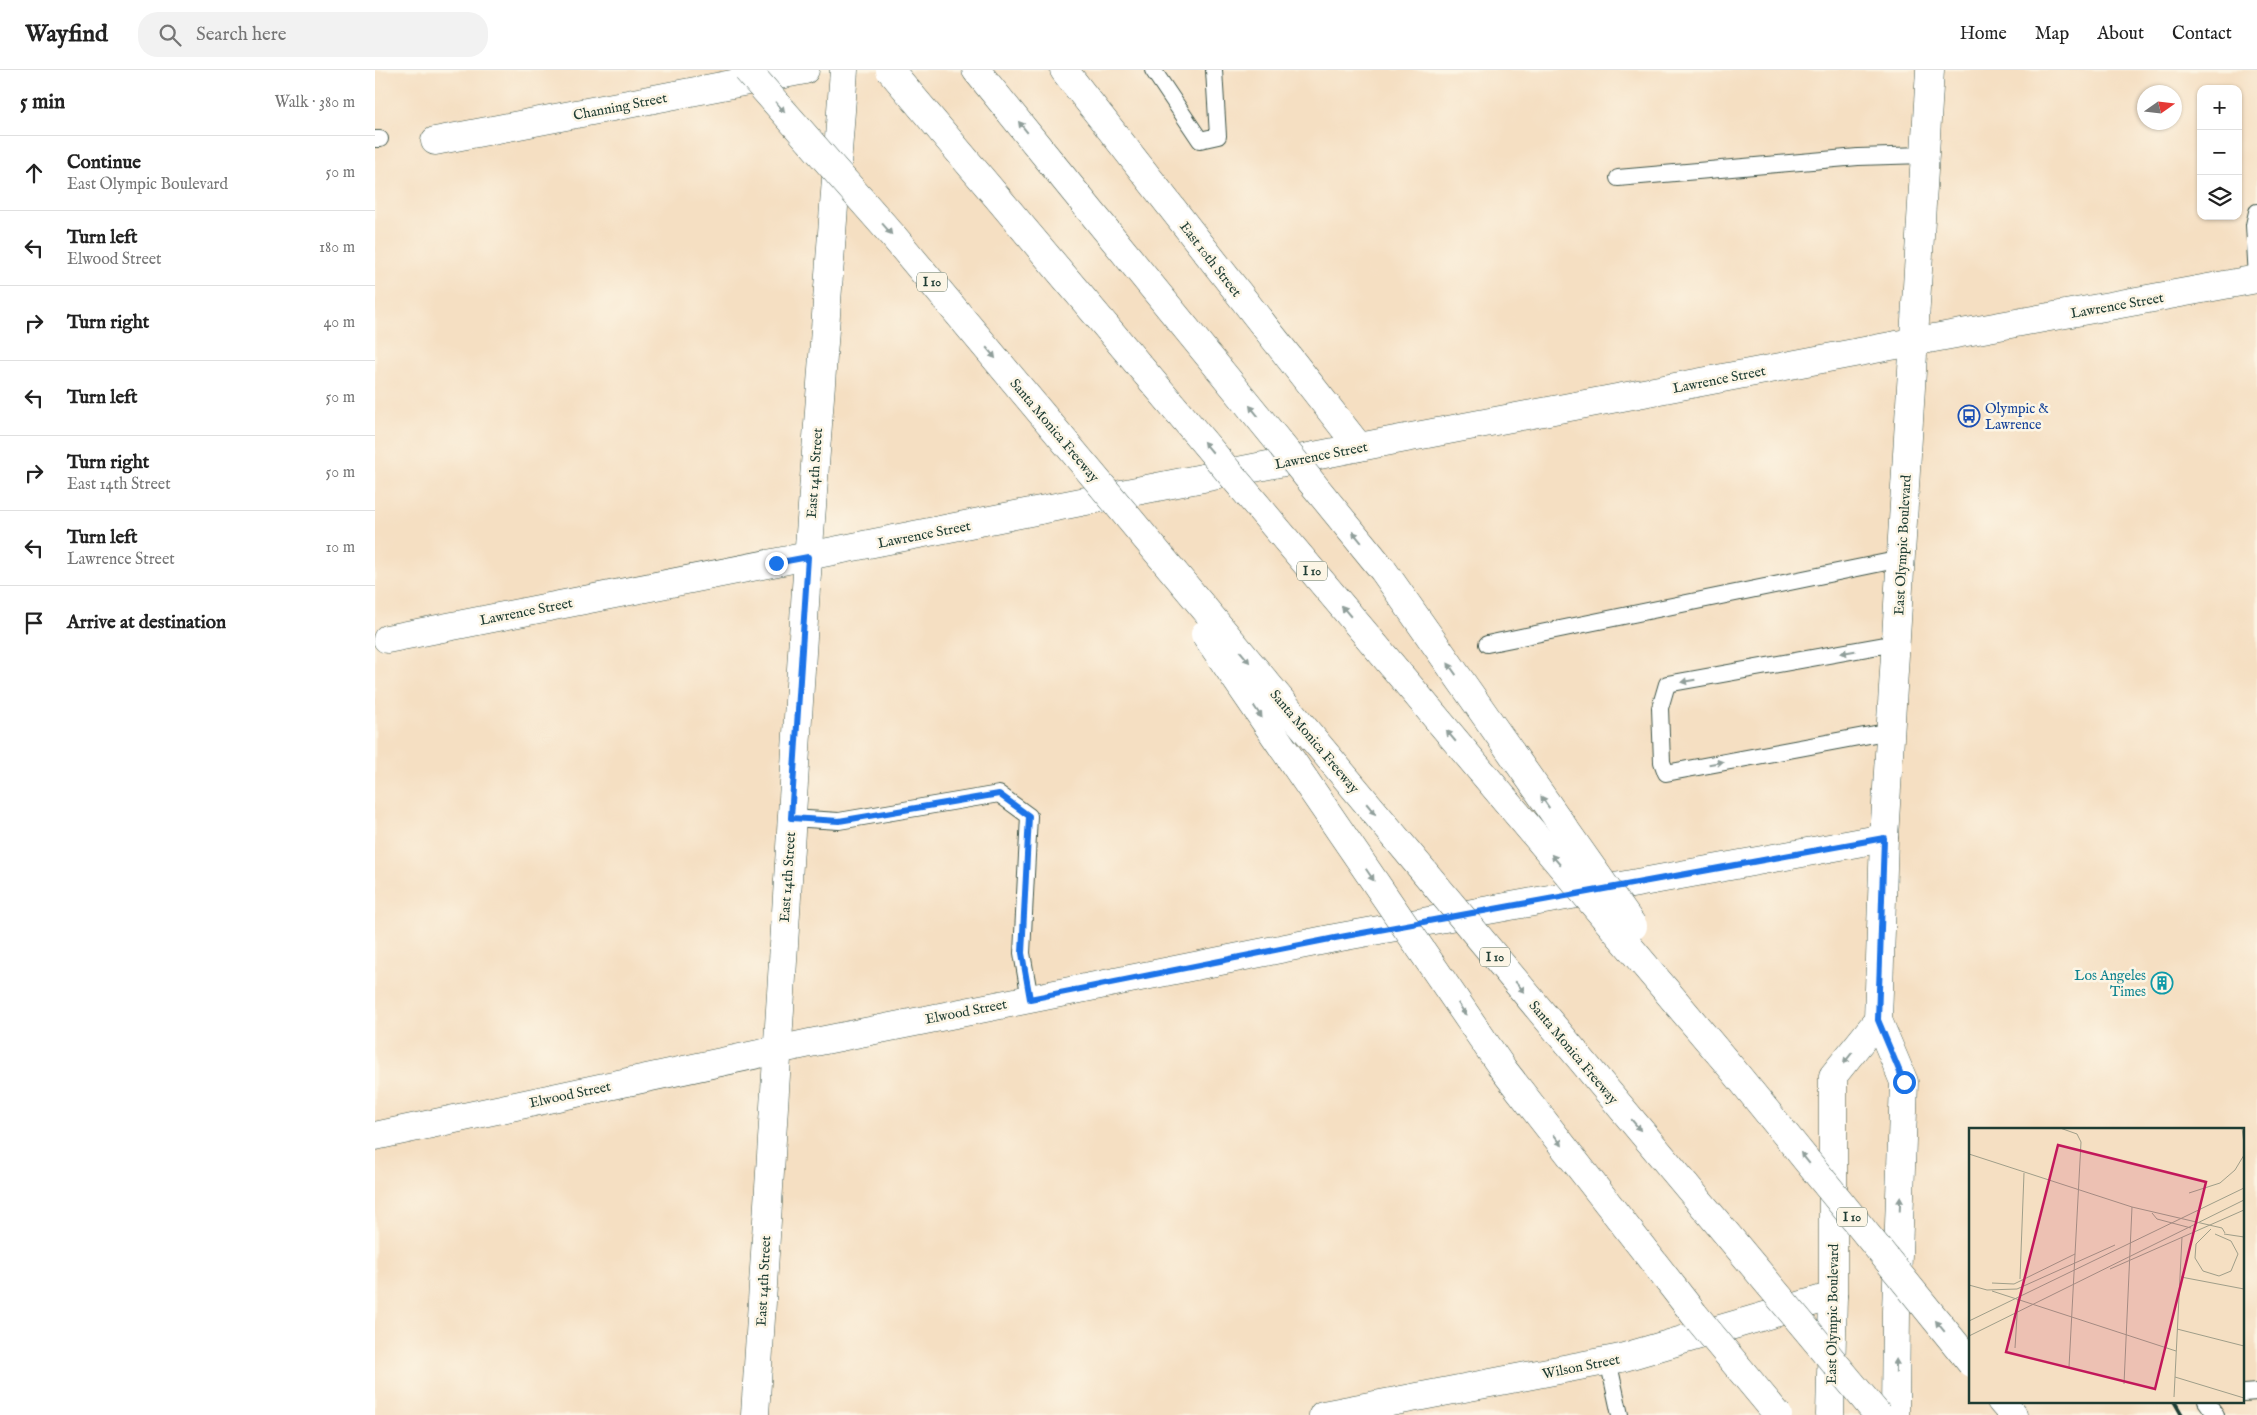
<!DOCTYPE html>
<html lang="en">
<head>
<meta charset="utf-8">
<style>
	body { margin:0; font-family:"IM FELL English",serif; background:#f2f2f2; color:#222 }
	.controls { position:absolute; right:15px; top:15px; display:grid; overflow:hidden; border-radius:10px; box-shadow:0 1px 4px #0004 }
	.controls button { width:45px; height:45px; display:grid; place-items:center; padding:0; border:0; border-bottom:1px solid #e0e0e0; background:#fff; color:#222; font:25px sans-serif }
	.compass { position:absolute; left:1762px; top:15px; width:45px; height:45px; border-radius:50%; background:#fff; box-shadow:0 1px 4px #0004; rotate:76deg }
	.stop { position:absolute; width:15px; height:15px; margin:-11px; border:4px solid #1a73e8; border-radius:50%; background:#fff }
	.stop.end { background:#1a73e8; border-color:#fff; box-shadow:0 1px 5px #0008 }
	.list { margin:0; padding:0; list-style:none }
	h2 { display:flex; justify-content:space-between; align-items:center; height:65px; margin:0; padding:0 20px; font-size:21px }
	h2 small { font-size:16px; font-weight:400; color:#767676 }
	.list li { display:grid; grid-template-columns:32px 1fr auto; gap:15px; align-items:center; box-sizing:border-box; height:75px; padding:0 20px; border-top:1px solid #e0e0e0 }
	.list b { display:block; font-size:19px; white-space:nowrap }
	.list p { margin:0; font-size:16px; white-space:nowrap; color:#767676 }
	.list em { font-size:16px; font-style:normal; color:#767676 }
	.icon { flex:none; width:28px; height:28px; fill:none; stroke:currentColor; stroke-width:2; stroke-linecap:round; stroke-linejoin:round }
	.map { position:relative; flex:none; width:1882px; height:1345px; overflow:hidden }
	header { display:flex; align-items:center; gap:30px; box-sizing:border-box; height:70px; padding:0 25px; background:#fff; border-bottom:1px solid #e0e0e0 }
	header strong { font-size:24px }
	nav { display:flex; gap:28px; margin-inline-start:auto; font-size:18px }
	.search { width:350px; height:45px; background:#f2f2f2; display:flex; align-items:center; gap:12px; box-sizing:border-box; padding:0 18px; border-radius:20px; color:#767676; font-size:19px }
	main { display:flex }
	aside { flex:1; background:#fff }
	.map>svg:first-child { display:block }
</style>
</head>
<body>
<header>
<strong>Wayfind</strong>
<div class="search"><svg class="icon" aria-label="search" viewBox="0 0 24 24"><circle cx="10" cy="10" r="6"/><path d="M15 15l6 6"/></svg>Search here</div>
<nav><a>Home</a><a>Map</a><a>About</a><a>Contact</a></nav>
</header>
<main>
<aside>
<h2>5 min<small>Walk · 380 m</small></h2>
<ul class="list">
<li><svg class="icon" aria-label="ahead" viewBox="0 0 24 24"><path d="M12 20V5M6 11l6-6 6 6"/></svg><div><b>Continue</b><p>East Olympic Boulevard</p></div><em>50 m</em></li>
<li><svg class="icon" aria-label="left" viewBox="0 0 24 24"><path d="M17 20v-9H6M10 6l-5 5 5 5"/></svg><div><b>Turn left</b><p>Elwood Street</p></div><em>180 m</em></li>
<li><svg class="icon" aria-label="right" viewBox="0 0 24 24"><path d="M7 20v-9h11M14 6l5 5-5 5"/></svg><div><b>Turn right</b></div><em>40 m</em></li>
<li><svg class="icon" aria-label="left" viewBox="0 0 24 24"><path d="M17 20v-9H6M10 6l-5 5 5 5"/></svg><div><b>Turn left</b></div><em>50 m</em></li>
<li><svg class="icon" aria-label="right" viewBox="0 0 24 24"><path d="M7 20v-9h11M14 6l5 5-5 5"/></svg><div><b>Turn right</b><p>East 14th Street</p></div><em>50 m</em></li>
<li><svg class="icon" aria-label="left" viewBox="0 0 24 24"><path d="M17 20v-9H6M10 6l-5 5 5 5"/></svg><div><b>Turn left</b><p>Lawrence Street</p></div><em>10 m</em></li>
<li><svg class="icon" aria-label="arrive" viewBox="0 0 24 24"><path d="M6 21V4h12l-3 4 3 4H6"/></svg><div><b>Arrive at destination</b></div></li>
</ul>
</aside>
<div class="map">
<svg width="1882" height="1345" viewBox="0 0 1882 1345">
	<rect width="100%" height="100%" fill="#fcf5e5"/>
	<filter id="ink" filterUnits="userSpaceOnUse"><feTurbulence type="fractalNoise" baseFrequency=".02" numOctaves="2"/><feDisplacementMap in="SourceGraphic" scale="10" xChannelSelector="R" yChannelSelector="G"/><feConvolveMatrix kernelMatrix="1 2 1 2 8 2 1 2 1" color-interpolation-filters="sRGB"/></filter>
	<filter id="wash" filterUnits="userSpaceOnUse"><feTurbulence type="fractalNoise" baseFrequency=".0096" numOctaves="4" result="noise"/><feDisplacementMap in="SourceGraphic" scale="20" xChannelSelector="R" yChannelSelector="G"/><feGaussianBlur stdDeviation="1.12" result="paint"/><feColorMatrix in="noise" values="0 0 0 0 0 0 0 0 0 0 0 0 0 0 0 0 0 1.4 0 .05"/><feComposite in="paint" operator="in"/></filter>
	<g filter="url(#wash)">
		<rect width="100%" height="100%" fill="#f5dfc2"/>
	</g>
	<g filter="url(#ink)">
		<g fill="none" stroke-linecap="round" stroke-linejoin="round">
			<!-- service casing -->
			<g stroke="#3f5549" stroke-width="18">
				<g id="service">
					<path d="M778,0L825,70L843,66L839,0"/>
					<path d="M0,69H5"/>
					<path d="M1243,108L1483,87L1549,85"/>
					<path d="M1882,142L1879,155L1882,208"/>
					<path d="M1112,574L1526,489"/>
					<path d="M1516,661L1291,703L1287,692L1285,638L1292,614L1521,573"/>
					<path d="M416,748L464,751L624,724L654,746L647,883L655,929"/>
					<path d="M1233,1290L1245,1345"/>
					<path d="M1868,1323L1882,1322"/>
					<path d="M1831,1331L1841,1345"/>
				</g>
			</g>
			<!-- minor casing -->
			<g stroke="#3f5549" stroke-width="29">
				<g id="minor">
					<path d="M689,0L984,377"/>
					<path d="M60,71L430,0"/>
					<path d="M12,569L1010,372L1537,272L1882,209"/>
					<path d="M0,1066L435,973L960,868L1509,768"/>
					<path d="M380,1345L431,518L469,0"/>
					<path d="M948,1345L1246,1288L1458,1226"/>
				</g>
			</g>
			<!-- secondary casing -->
			<g stroke="#3f5549" stroke-width="29">
				<g id="secondary">
					<path d="M1455,1345L1458,1226V1006L1503,950"/>
					<path d="M1520,1345L1521,1241L1529,1012L1503,950L1509,768L1555,0"/>
				</g>
			</g>
			<!-- motorway casing -->
			<g stroke="#3f5549" stroke-width="29">
				<g id="motorway">
					<path d="M601,0L678,95"/>
					<path d="M1626,1331L1638,1345"/>
				</g>
			</g>
			<!-- service -->
			<use href="#service" stroke="#fff" stroke-width="16"/>
			<!-- minor -->
			<use href="#minor" stroke="#fff" stroke-width="28"/>
			<!-- secondary -->
			<use href="#secondary" stroke="#fff" stroke-width="28"/>
			<!-- motorway -->
			<use href="#motorway" stroke="#fff" stroke-width="28"/>
			<!-- rail -->
			<path stroke="#1f3d34" stroke-width="4" d="M1799,1331L1807,1345"/>
			<!-- motorway-bridge casing -->
			<g stroke="#3f5549" stroke-width="29" stroke-linecap="butt">
				<g id="motorway-bridge">
					<path d="M372,0L519,167L1503,1345"/>
					<path d="M515,0L1359,1001L1596,1293"/>
					<path d="M678,95L1008,500L1258,856"/>
					<path d="M830,564L1128,999L1319,1244L1403,1345"/>
				</g>
			</g>
			<!-- motorway-bridge -->
			<use href="#motorway-bridge" stroke="#fff" stroke-width="28"/>
		</g>
		<!-- one-way arrows -->
		<defs><path id="oneway-solid" d="M-6-.8H1V-3.2L6.5 0L1 3.2V.8H-6Z" transform="scale(1.25)"/></defs>
		<g fill="#8f9e9a">
			<use href="#oneway-solid" transform="translate(405 37) rotate(49)"/>
			<use href="#oneway-solid" transform="translate(648 57) rotate(-129)"/>
			<use href="#oneway-solid" transform="translate(512 159) rotate(49)"/>
			<use href="#oneway-solid" transform="translate(616 283) rotate(50)"/>
			<use href="#oneway-solid" transform="translate(879 341) rotate(-129)"/>
			<use href="#oneway-solid" transform="translate(833 377) rotate(-130)"/>
			<use href="#oneway-solid" transform="translate(982 467) rotate(-129)"/>
			<use href="#oneway-solid" transform="translate(971 541) rotate(-130)"/>
			<use href="#oneway-solid" transform="translate(1473 582) rotate(170)"/>
			<use href="#oneway-solid" transform="translate(870 587) rotate(50)"/>
			<use href="#oneway-solid" transform="translate(1077 599) rotate(-125)"/>
			<use href="#oneway-solid" transform="translate(1313 611) rotate(170)"/>
			<use href="#oneway-solid" transform="translate(883 642) rotate(56)"/>
			<use href="#oneway-solid" transform="translate(1076 666) rotate(-130)"/>
			<use href="#oneway-solid" transform="translate(1341 693) rotate(-10)"/>
			<use href="#oneway-solid" transform="translate(1170 732) rotate(-125)"/>
			<use href="#oneway-solid" transform="translate(996 739) rotate(50)"/>
			<use href="#oneway-solid" transform="translate(1181 790) rotate(-130)"/>
			<use href="#oneway-solid" transform="translate(995 805) rotate(56)"/>
			<use href="#oneway-solid" transform="translate(1145 917) rotate(50)"/>
			<use href="#oneway-solid" transform="translate(1087 939) rotate(56)"/>
			<use href="#oneway-solid" transform="translate(1473 988) rotate(128)"/>
			<use href="#oneway-solid" transform="translate(1261 1055) rotate(50)"/>
			<use href="#oneway-solid" transform="translate(1183 1070) rotate(52)"/>
			<use href="#oneway-solid" transform="translate(1430 1088) rotate(-129)"/>
			<use href="#oneway-solid" transform="translate(1525 1134) rotate(-88)"/>
			<use href="#oneway-solid" transform="translate(1565 1256) rotate(-129)"/>
			<use href="#oneway-solid" transform="translate(1521 1296) rotate(-89)"/>
		</g>
	</g>
	<g fill="none" stroke-linecap="round" stroke-linejoin="round" filter="url(#ink)">
		<!-- route -->
		<path stroke="#1a73e8" stroke-width="6" d="M401,493L433,487L416,748L464,751L624,724L654,746L647,883L655,929L960,868L1509,768L1503,950L1529,1012"/>
	</g>
	<!-- icons -->
	<defs>
		<g id="bus-ring" transform="scale(1.125)"><circle r="9.5" fill="#fcf5e5" stroke="#1a4fb4" stroke-width="1.5"/><path d="M-5-6H5V4H4V6H2V4H-2V6H-4V4H-5ZM-3.5-4V0h7V-4ZM-3.5 1.2v1.5H-2V1.2ZM2 1.2v1.5H3.5V1.2Z" fill="#1a4fb4"/></g>
		<g id="building-ring" transform="scale(1.125)"><circle r="9.5" fill="#fcf5e5" stroke="#0f9aa8" stroke-width="1.5"/><path d="M-4-6H4V6H1V3H-1V6H-4ZM-2.5-4.3h1.7v1.8h-1.7ZM.8-4.3h1.7v1.8H.8ZM-2.5-1h1.7V.8h-1.7ZM.8-1h1.7V.8H.8Z" fill="#0f9aa8"/></g>
	</defs>
	<g fill-rule="evenodd">
		<use href="#bus-ring" x="1594" y="346"/>
		<use href="#building-ring" x="1787" y="913"/>
	</g>
	<g text-anchor="middle" stroke-width="5" stroke-linejoin="round" paint-order="stroke">
		<!-- shield labels -->
		<g fill="#fcf5e5" stroke="#617469" stroke-width="1">
			<rect x="542" y="202.5" width="30" height="19" rx="4"/>
			<rect x="922" y="491.5" width="30" height="19" rx="4"/>
			<rect x="1105" y="877.5" width="30" height="19" rx="4"/>
			<rect x="1462" y="1137.5" width="30" height="19" rx="4"/>
		</g>
		<g font-size="12" font-weight="bold" fill="#1f3d34">
			<text x="557" y="216">I 10</text>
			<text x="937" y="505">I 10</text>
			<text x="1120" y="891">I 10</text>
			<text x="1477" y="1151">I 10</text>
		</g>
		<!-- street labels -->
		<g font-size="14" fill="#1f3d34" stroke="#fcf5e5">
			<text transform="translate(245 36) rotate(-11)" y="5">Channing Street</text>
			<text transform="translate(836 189) rotate(52)" y="5">East 10th Street</text>
			<text transform="translate(1742 235) rotate(-10)" y="5">Lawrence Street</text>
			<text transform="translate(1344 309) rotate(-11)" y="5">Lawrence Street</text>
			<text transform="translate(680 360) rotate(50)" y="5">Santa Monica Freeway</text>
			<text transform="translate(946 385) rotate(-11)" y="5">Lawrence Street</text>
			<text transform="translate(439 403) rotate(-86)" y="5">East 14th Street</text>
			<text transform="translate(549 464) rotate(-11)" y="5">Lawrence Street</text>
			<text transform="translate(1527 475) rotate(-87)" y="5">East Olympic Boulevard</text>
			<text transform="translate(151 541) rotate(-11)" y="5">Lawrence Street</text>
			<text transform="translate(940 671) rotate(50)" y="5">Santa Monica Freeway</text>
			<text transform="translate(412 807) rotate(-86)" y="5">East 14th Street</text>
			<text transform="translate(591 941) rotate(-11)" y="5">Elwood Street</text>
			<text transform="translate(1199 982) rotate(50)" y="5">Santa Monica Freeway</text>
			<text transform="translate(195 1024) rotate(-12)" y="5">Elwood Street</text>
			<text transform="translate(388 1211) rotate(-87)" y="5">East 14th Street</text>
			<text transform="translate(1457 1244) rotate(-89)" y="5">East Olympic Boulevard</text>
			<text transform="translate(1206 1296) rotate(-11)" y="5">Wilson Street</text>
		</g>
		<!-- transit labels -->
		<g font-size="14" fill="#164399" stroke="#fcf5e5" text-anchor="start">
			<text x="1610" y="343">Olympic &amp;<tspan x="1610" dy="16">Lawrence</tspan></text>
		</g>
		<!-- culture labels -->
		<g font-size="14" fill="#0d838f" stroke="#fcf5e5" text-anchor="end">
			<text x="1771" y="910">Los Angeles<tspan x="1771" dy="16">Times</tspan></text>
		</g>
	</g>
	<!-- overview -->
	<g transform="translate(1594 1058)">
		<rect width="275" height="275" fill="#f5dfc2"/>
		<path fill="none" stroke="#9f9e89" stroke-width="1" d="M91,0L108,6L112,14L100,239M273,0L275,16M0,26L163,79L253,100L256,105M220,65L251,55L266,42L275,27M183,85L188,91L222,100M242,101L227,116L226,130L234,143L250,148L262,143L269,126L262,113L246,106M255,106L275,109M141,141L275,82M212,149L275,161M51,151L55,45M23,155L45,156L106,126M0,157L18,162M18,162L48,161L146,117M23,163L207,223M0,193L275,60M208,201L275,218M0,208L275,72M46,220L49,172M206,249L275,270M155,256L163,79M205,269L213,109"/>
		<path fill="#c2185b" fill-opacity="0.15" stroke="#c2185b" stroke-width="2.5" d="M89,17L237,54L186,261L37,224Z"/>
		<rect width="275" height="275" fill="none" stroke="#1f3d34" stroke-width="2.5"/>
	</g>
</svg>
<div class="controls">
<button>+</button>
<button>−</button>
<button><svg class="icon" aria-label="layers" viewBox="0 0 24 24"><path d="M12 4l9 5-9 5-9-5zM3 14l9 5 9-5"/></svg></button>
</div>
<svg class="compass" viewBox="-18 -18 36 36"><path d="M0-13l5 13h-10z" fill="#e53935"/><path d="M0 13l5-13h-10z" fill="#767676"/></svg>
<div class="stop" style="left:1529px;top:1012px"></div>
<div class="stop end" style="left:401px;top:493px"></div>
</div>
</main>
</body>
</html>
